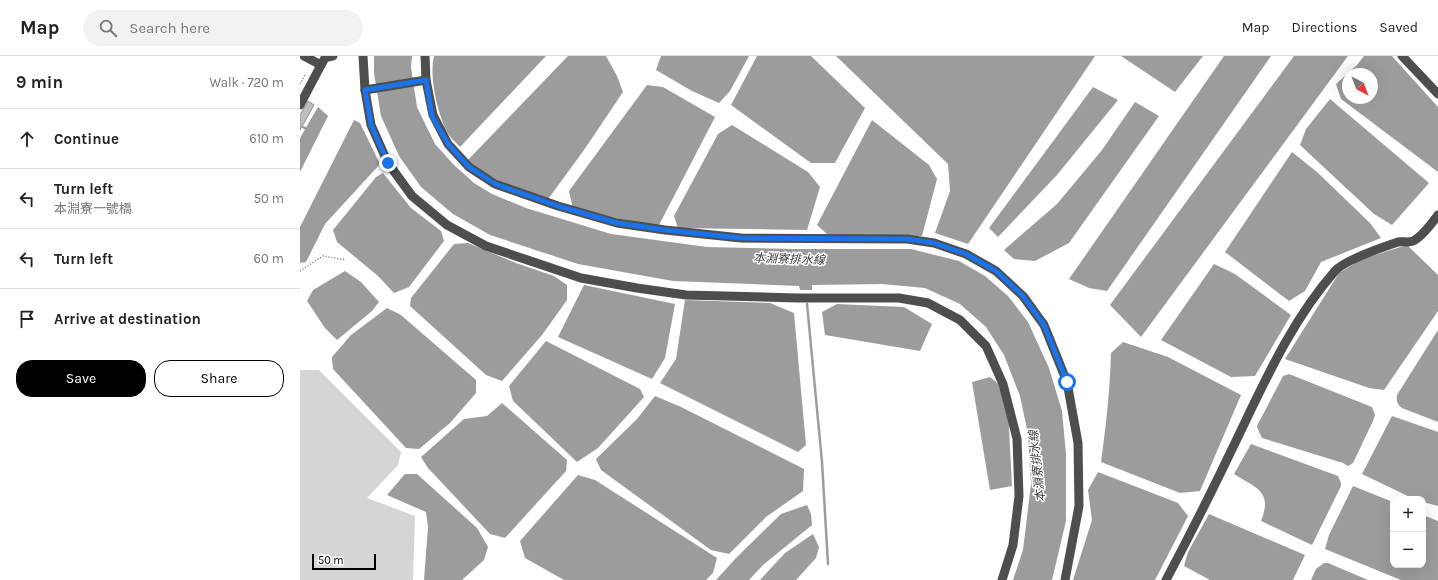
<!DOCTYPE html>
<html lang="en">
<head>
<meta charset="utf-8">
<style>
	body { margin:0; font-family:Karla,"Noto Sans TC",sans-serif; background:#f2f2f2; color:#222 }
	.controls { position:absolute; right:12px; bottom:12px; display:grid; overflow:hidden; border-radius:8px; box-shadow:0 4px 16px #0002 }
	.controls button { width:36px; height:36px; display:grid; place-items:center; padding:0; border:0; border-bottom:1px solid #e0e0e0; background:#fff; color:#222; font:20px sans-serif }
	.compass { position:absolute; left:1042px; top:12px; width:36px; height:36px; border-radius:50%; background:#fff; box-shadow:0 4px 16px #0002; rotate:138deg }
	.scale { position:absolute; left:12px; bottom:10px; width:64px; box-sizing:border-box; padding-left:4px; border:2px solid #000; border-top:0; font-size:11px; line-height:14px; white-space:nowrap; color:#000; -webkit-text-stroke:3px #fff; paint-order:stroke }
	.stop { position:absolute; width:12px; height:12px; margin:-9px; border:3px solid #1a73e8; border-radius:50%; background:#fff }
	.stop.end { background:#1a73e8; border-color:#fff; box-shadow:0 1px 4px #0008 }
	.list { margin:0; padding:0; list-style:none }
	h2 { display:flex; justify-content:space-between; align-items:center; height:52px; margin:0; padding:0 16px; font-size:17px }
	h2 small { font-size:13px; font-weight:400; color:#767676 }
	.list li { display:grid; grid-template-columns:26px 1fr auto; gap:12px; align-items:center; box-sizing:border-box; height:60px; padding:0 16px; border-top:1px solid #e0e0e0 }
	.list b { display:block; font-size:15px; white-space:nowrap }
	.list p { margin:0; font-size:13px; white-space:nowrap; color:#767676 }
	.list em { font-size:13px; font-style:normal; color:#767676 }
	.actions { display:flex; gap:8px; padding:12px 16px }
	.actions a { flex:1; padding:9px 0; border:1px solid #000; border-radius:16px; text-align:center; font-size:14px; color:#000 }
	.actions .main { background:#000; color:#fff }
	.icon { flex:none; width:22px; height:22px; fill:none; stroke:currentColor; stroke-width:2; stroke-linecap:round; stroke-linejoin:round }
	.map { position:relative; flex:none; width:1138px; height:524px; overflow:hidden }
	header { display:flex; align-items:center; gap:24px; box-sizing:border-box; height:56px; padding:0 20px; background:#fff; border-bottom:1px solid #e0e0e0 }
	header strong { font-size:19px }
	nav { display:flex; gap:22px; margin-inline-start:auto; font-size:14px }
	.search { width:280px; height:36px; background:#f2f2f2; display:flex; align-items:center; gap:10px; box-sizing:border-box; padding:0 14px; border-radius:22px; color:#767676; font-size:15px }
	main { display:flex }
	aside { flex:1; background:#fff }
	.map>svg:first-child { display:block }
</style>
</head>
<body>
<header>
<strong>Map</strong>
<div class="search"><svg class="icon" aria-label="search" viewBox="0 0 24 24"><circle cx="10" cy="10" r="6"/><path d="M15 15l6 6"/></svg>Search here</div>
<nav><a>Map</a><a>Directions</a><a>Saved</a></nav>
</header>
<main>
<aside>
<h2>9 min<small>Walk · 720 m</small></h2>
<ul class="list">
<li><svg class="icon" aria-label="ahead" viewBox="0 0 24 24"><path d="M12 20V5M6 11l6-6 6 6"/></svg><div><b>Continue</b></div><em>610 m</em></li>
<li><svg class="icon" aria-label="left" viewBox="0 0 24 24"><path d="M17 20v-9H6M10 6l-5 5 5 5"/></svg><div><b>Turn left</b><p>本淵寮一號橋</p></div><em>50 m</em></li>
<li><svg class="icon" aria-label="left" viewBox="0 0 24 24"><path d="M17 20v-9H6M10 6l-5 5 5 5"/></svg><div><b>Turn left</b></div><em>60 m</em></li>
<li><svg class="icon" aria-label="arrive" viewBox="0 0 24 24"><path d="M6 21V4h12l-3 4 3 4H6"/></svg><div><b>Arrive at destination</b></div></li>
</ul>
<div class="actions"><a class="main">Save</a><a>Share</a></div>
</aside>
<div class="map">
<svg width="1138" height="524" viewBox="0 0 1138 524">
	<rect width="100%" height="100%" fill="#fff"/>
	<!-- green -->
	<path fill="#d5d5d5" d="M0,314H19L101,396L98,409L67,442L115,460L113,524H0Z"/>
	<!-- water -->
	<g fill="#9c9c9c" fill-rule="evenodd">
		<path d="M74,0H112L111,11L117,51L135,88L154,109L174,127L192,138L226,152L311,178L407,191L492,193H611L659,205L685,220L708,240L728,266L749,312L762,355L766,398V465L752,524H713L723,494L731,428L728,378L720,340L704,299L686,271L660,248L625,232L582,228L512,229V234H500L499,230L373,225L278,208L190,179L153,158L121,131L99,100L81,60L74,17Z"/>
		<path d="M134,0H246L160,91C155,86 149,80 146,74C137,55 129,20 134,0Z"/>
		<path d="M268,0H306L317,20L323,36L284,94L246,146L206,129L166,106Z"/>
		<path d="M361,0H449L430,35L419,47L392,35L356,14Z"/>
		<path d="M457,0H511L565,52L535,107H511L431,49Z"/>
		<path d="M536,0H795L668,188L635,177L650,135L648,108Z"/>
		<path d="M821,0H903L875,36Z"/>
		<path d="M924,0H971L807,235L789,232L769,223Z"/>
		<path d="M994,0H1048L841,281L810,249Z"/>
		<path d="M1064,0H1092L1138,51V116L1041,43L1036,28L1057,9ZM1048,18H1072V42H1048Z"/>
		<path d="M347,29L363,31L415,61L358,171L273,153L269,135Z"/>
		<path d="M793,31L818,44L757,119L698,181L689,172Z"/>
		<path d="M1030,43L1129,127L1092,169L1074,158L1000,89L1006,73Z"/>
		<path d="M835,46L859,60L769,187L735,205L714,203L704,194L757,148L802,94Z"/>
		<path d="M18,51L28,60L0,116V82Z"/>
		<path d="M54,64L60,67L80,108L25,168L6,206L0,207V171Z"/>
		<path d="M572,64L629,109L637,123L622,180L528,179L517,169Z"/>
		<path d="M432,69L508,116L520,131L507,174L378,172L374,160L418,78Z"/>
		<path d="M992,96L1017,116L1070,167L1081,182L1021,206L1005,235L989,245L925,196Z"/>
		<path d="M83,117L111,152L141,175L144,185L109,231L94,237L78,220L37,186L33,174L76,121Z"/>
		<path d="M168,187L216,207L254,220L267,229V244L242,279L202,325L186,319L110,250L111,242L154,188Z"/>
		<path d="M1107,189L1138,219V255L1084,334L1069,332L985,303L1039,217L1062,203Z"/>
		<path d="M914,208L935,218L991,259L955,320L931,321L861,284Z"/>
		<path d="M45,215L61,226L79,246L72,255L37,284L25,272L7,245L13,234Z"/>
		<path d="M284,229L375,248L365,302L352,323L258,281Z"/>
		<path d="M385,244L470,247L494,257L506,389L498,396L360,327L376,303Z"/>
		<path d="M537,248L604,251L632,268L620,295L525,279L522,256Z"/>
		<path d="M87,252L101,259L176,324V337L150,367L119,393L106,392L33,313L32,301L51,279Z"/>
		<path d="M1138,274V366L1102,352C1097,348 1096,345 1097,339Z"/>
		<path d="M246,285L340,333L344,341L298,392L277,406L213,345L209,330Z"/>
		<path d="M823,286L868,301L941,339L900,435L880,437L801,406C806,370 810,334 811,297Z"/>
		<path d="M989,318L1072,351L1075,359L1073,365L1053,407L1048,410L1043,407L962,382L959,376L957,370L983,320Z"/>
		<path d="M690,321L707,335L712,430L690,434L672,326Z"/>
		<path d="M355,340L381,351L504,413L503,435L466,461L429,498L411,494L301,414L296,403L337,363Z"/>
		<path d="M202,347L267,404L266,415L205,482L190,478L128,412L121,401L164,363L187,360Z"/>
		<path d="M1092,360L1138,376V450L1123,446V443H1114L1062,418Z"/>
		<path d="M951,388L1038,420L1041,427V430L1012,489L961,465C973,435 956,432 934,418Z"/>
		<path d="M798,416L878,447L888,460L855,524H773L792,464L788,434Z"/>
		<path d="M105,418H117L177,472L188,491L184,504L162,524H124L128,471L126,456L87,439Z"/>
		<path d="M278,419L295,424L417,502L413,517L406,524H264L225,502L220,485Z"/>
		<path d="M1053,430L1093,446V509H1123V459L1138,465V524H1101L1025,493L1029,479Z"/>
		<path d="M507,449L511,458L512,469L463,509L449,524H416L436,502L481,458Z"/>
		<path d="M909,458L1005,499L993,524H910L884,510L888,496Z"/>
		<path d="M513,478L519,491L516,502L496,524H460L485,497Z"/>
		<path d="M1024,507H1028L1068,524H1011L1016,513Z"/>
	</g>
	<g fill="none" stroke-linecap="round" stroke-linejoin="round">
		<!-- stream -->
		<g stroke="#9c9c9c" stroke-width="2.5">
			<path d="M3,71L8,74"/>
			<path d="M507,248L522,406L528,508"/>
		</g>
	</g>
	<!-- building -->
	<path fill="#bebebe" stroke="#929292" d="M8,45L14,49L0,74V59Z"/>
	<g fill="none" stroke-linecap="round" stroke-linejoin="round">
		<!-- path -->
		<g stroke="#707070" stroke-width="1.5" stroke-dasharray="1 2" stroke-linecap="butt">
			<path d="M0,28L5,19"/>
			<path d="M0,215L23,200L46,204"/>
		</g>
		<!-- minor -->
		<g stroke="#4e4e4e" stroke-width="9">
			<path d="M4,0L21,9L25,2L33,0"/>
			<path d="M63,0L65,34L71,69L88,107L112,140L147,169L186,190L281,222L337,232L386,239L497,242H599L628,247L660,264L686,290L703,328L717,383L719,440L713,489L702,524"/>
			<path d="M125,0L126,24L133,59L148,88L169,111L195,128L258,150L317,167L365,174L441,182L607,183L634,187L666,198L696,215L723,240L744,269L767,326L778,387L779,450L765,524"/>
			<path d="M1102,0L1138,38"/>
			<path d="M65,34L126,24"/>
			<path d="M0,49L21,9"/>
			<path d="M866,524C890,479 913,433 935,387C964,327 991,265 1035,215C1045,204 1083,191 1098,186C1103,185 1109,187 1113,185C1122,181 1132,167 1138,159"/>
		</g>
	</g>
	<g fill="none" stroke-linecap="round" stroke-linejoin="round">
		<!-- route -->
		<path stroke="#1a73e8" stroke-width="5" d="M88,107L71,69L65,34L126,24L132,60L148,88L169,111L195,128L258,150L317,167L365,174L441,182L607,183L634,187L666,198L696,215L723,240L744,269L767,326"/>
	</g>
	<g text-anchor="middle" stroke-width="3" stroke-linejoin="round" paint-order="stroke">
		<!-- water labels -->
		<g font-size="12" font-style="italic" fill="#3d3d3d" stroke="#fff">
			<text transform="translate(489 203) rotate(2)" y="4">本淵寮排水線</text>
			<text transform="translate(737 410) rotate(-96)" y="4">本淵寮排水線</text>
		</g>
	</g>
</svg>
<div class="controls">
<button>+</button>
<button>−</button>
</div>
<svg class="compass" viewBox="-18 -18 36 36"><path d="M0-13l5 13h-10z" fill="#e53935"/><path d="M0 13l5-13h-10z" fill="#767676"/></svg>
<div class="scale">50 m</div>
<div class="stop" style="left:767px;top:326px"></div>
<div class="stop end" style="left:88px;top:107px"></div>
</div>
</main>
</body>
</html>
